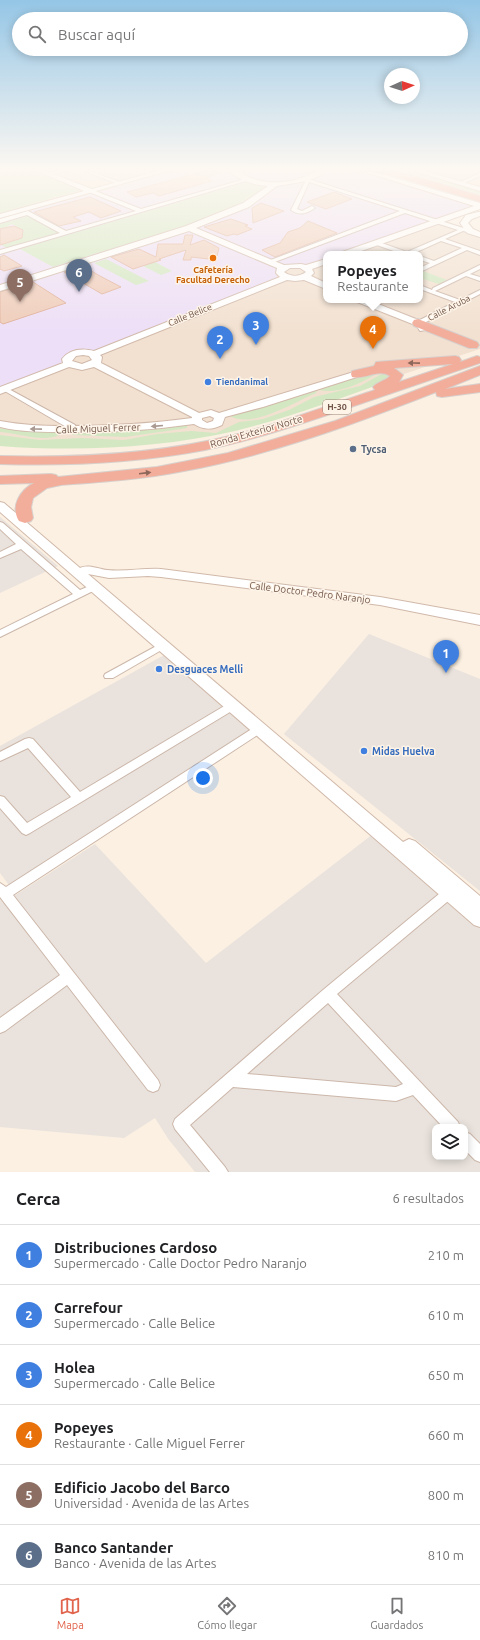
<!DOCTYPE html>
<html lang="es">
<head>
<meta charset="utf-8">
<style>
	body { margin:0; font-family:Ubuntu,sans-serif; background:#f6f6f6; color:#202124 }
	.controls { position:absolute; right:12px; bottom:12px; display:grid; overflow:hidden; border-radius:8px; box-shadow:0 2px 10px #0003 }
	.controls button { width:36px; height:36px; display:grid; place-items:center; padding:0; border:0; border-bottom:1px solid #e0e0e0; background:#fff; color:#202124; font:20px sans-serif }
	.compass { position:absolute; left:384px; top:68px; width:36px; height:36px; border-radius:50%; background:#fff; box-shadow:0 2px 10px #0003; rotate:87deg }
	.you { position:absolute; left:203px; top:778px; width:14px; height:14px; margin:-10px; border:3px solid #fff; border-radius:50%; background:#1a73e8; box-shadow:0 0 0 6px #1a73e833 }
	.badge { display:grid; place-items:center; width:26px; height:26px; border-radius:50%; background:#e1644c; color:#fff; font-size:13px; font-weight:700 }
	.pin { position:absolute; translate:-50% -33px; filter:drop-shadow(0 1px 2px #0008) }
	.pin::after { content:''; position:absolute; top:21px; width:14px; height:12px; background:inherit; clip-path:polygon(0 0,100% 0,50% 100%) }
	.popup { position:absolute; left:323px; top:251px; width:100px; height:52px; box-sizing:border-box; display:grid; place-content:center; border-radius:8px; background:#fff; filter:drop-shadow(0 1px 3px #0005); font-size:13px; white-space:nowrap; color:#757577 }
	.popup b { font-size:15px; color:#202124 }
	.popup::after { content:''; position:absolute; left:50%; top:100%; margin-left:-8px; border:8px solid transparent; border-top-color:#fff }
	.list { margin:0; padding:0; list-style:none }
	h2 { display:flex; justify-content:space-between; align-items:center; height:52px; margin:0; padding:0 16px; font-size:17px }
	h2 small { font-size:13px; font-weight:400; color:#757577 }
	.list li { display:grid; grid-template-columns:26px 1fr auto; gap:12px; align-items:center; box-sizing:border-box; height:60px; padding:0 16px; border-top:1px solid #e0e0e0 }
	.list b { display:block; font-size:15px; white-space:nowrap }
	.list p { margin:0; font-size:13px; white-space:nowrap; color:#757577 }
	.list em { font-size:13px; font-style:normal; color:#757577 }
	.icon { flex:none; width:22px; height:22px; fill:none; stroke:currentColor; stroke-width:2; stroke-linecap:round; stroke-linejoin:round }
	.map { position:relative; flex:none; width:480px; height:1172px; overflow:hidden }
	.search { position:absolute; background:#fff; box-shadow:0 2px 10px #0003; left:12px; right:12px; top:12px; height:44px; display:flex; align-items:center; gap:10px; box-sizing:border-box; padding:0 14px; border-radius:22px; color:#757577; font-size:15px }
	.sheet { height:412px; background:#fff }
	nav { display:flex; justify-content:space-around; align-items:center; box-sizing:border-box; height:56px; border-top:1px solid #e0e0e0; background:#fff; font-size:11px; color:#757577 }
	nav a { display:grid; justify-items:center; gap:2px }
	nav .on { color:#e1644c }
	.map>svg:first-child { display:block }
</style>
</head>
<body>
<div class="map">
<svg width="480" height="1172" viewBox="0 0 480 1172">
	<rect width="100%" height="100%" fill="#fbf0e2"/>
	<!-- residential -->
	<path fill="#f2e1d1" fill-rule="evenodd" d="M0,168H480V202L436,220L480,235V349L227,432L154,443H0ZM326,254H420V300H326Z"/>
	<!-- industrial -->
	<g fill="#eae3dd" fill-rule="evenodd">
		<path d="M0,517L58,566L0,593Z"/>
		<path d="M369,634L480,679V891L284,734Z"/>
		<path d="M166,654L251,729L9,885L0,873V746Z"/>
		<path d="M373,834L480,925V1172H195L169,1140L155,1118L124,1138L0,1127V899L3,903L95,844L206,963ZM435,1127H465V1157H435Z"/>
	</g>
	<!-- education -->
	<path fill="#eddff7" d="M184,168H349L473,206L338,254H326V258L308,264L282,266L276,271L277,277L275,279L95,350L73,351L64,356L63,363L0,388V219Z"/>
	<!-- green -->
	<g fill="#d3e8c2">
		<path d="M0,168H25L81,190L0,213Z"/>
		<path d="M396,168H403L474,189L480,191V194Z"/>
		<path d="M247,182L267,185L263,190L229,209L197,222L53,267L20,249Z"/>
		<path d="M28,216L58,233L7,248L1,245L20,239L19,238L23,235L22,232L25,231L12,224L3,229L0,228V224Z"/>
		<path d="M106,259L149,281L136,285L94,263Z"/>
		<path d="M155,262L172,271L161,275L143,266Z"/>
		<path d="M423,271L447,280L439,284L420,278V272Z"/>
		<path d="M381,371C365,381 340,395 319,390L370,373Z"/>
		<path d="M387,371L393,374L389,381C338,399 288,418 235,431C161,448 76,452 0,446V435L40,440L81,438L124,440L157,434L191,431L216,433L239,422L263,419L289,410L314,397L360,386Z"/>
		<path d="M317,391L316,393C295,402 252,429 230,416Z"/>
		<path d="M187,425V428L181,429L125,437L73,435L70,433L160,429Z"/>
		<path d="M0,428L32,432H64C47,445 20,433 0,432Z"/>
	</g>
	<!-- building -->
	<g fill="#efcdbb" stroke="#e1b29c">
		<path d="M209,170L218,173L206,178L212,181L159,196L153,193L136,197L127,192Z"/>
		<path d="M334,192L352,199L326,209L307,202Z"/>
		<path d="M90,197L121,211L101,218L89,212L73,217L81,221L59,226L34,212Z"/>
		<path d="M261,203L284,211L253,223L252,208Z"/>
		<path d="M231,219L248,225L245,226L252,229L237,235L234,234L227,236L204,227Z"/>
		<path d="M308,221L337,233L275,257L262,250L280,243L288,232L300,228Z"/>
		<path d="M14,226L23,230L22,238L0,245V229Z"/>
		<path d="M185,235H193L190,245L204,240L219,248L217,256L209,259L191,257V260H183L186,250L159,259L161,260L133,269L111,257L139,249L156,257L158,244H183Z"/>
		<path d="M4,255L22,266L4,271L0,269V257Z"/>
		<path d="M83,266L100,276L121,287L102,294L64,272Z"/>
		<path d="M33,282L66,303L3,324L0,322V292Z"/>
	</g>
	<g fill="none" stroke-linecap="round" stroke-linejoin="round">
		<!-- street casing -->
		<g stroke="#ccb7aa" stroke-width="2">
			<g id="street">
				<path d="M69,168H75L50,175L48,174Z"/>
				<path d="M77,168H82L122,183L118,184Z"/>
				<path d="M154,168H159L166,171L164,172Z"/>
				<path d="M480,173V176L462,184L458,183Z"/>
				<path d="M305,178L476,232V234L463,231L445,239L480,251V255L467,250L420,272V268L430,263L420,260V256L434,261L462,248L441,241L412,254H402L374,244V242L376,241L407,252L458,230L405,213L272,263H268V261L400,211L309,182L297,209L302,211L312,206L315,208C306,214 300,216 291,210L305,182L303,179Z"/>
				<path d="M245,179L249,180L0,254V250L60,233L27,215L0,223V219L28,211L66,231L136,211L89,192V190H93L141,209Z"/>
				<path d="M480,265V269L470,274L480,277V281L466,276L435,291L460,300L480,290V294L422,324L425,330L420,331L415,323L416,322L455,302L420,289V285L432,290L433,288Z"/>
				<path d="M5,387L75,425L76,429L75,431H69L68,428L3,390L2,389Z"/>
				<path d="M0,522L3,523L80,590L94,584L99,587L97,589L0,637V630L73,594L21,549L0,558V552L16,544L0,529Z"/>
				<path d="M162,643L165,644L167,646L165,648L113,678H105L104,676L105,674Z"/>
				<path d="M231,702L235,703L236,706L235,709L30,833L26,835L22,833L0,808V796L4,797L27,823L71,797L28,748L0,761V752L25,739L29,738L33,739L80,792Z"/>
				<path d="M258,725L262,726L263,729L262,732L13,895L158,1080L160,1085L158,1090L153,1092L148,1090L67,985L5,1031L0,1033V1018L60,975L0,897V883L6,887Z"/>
				<path d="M449,888L453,889L455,893L453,897L337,994L458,1122L460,1127H443L413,1095L396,1101L233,1087L190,1125L225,1167L228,1172H210L175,1129L173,1124L175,1119L323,990L445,889ZM328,1003L403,1084L396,1087L247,1074Z"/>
				<path d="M465,1132L470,1134L480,1144V1162L475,1160L465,1150Z"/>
			</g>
		</g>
		<!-- secondary casing -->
		<g stroke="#d1b9aa" stroke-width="2">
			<g id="secondary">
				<path d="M30,168H38L92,189L169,168H178L0,218V214L84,191Z"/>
				<path d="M227,168H234C253,184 281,186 304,177C313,174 320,168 329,168L319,176L307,181L277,186L249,207L196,228L284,265L301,264L306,265L326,259V264L312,269L314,273L311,276L326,283V289L304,280L295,281L287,280L100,355L102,357L101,363L199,413L211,410L219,413L357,371L360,372L362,374L360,376L263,407L225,417L222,425C212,430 203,430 194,424C151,430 108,433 64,432C43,432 21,432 0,427V421C21,425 42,426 64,426C107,426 149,424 192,418V417L94,367L82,370L69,367L0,394V387L63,363L62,359C70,349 82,348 94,351L280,277L276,273L277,268L189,231L0,291V285L186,226L243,203L268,186C252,185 237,180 227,168ZM290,268H300L306,272C299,277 291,277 284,272ZM83,355L89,356L92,360L82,364L72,361L76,356ZM210,416L214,418L213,421L207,423L202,420V418Z"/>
				<path d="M352,168H361L480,203V209L353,254H341L342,252L474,206Z"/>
				<path d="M405,168H414L480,187V191Z"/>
				<path d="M478,212H480V216L472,219L468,223L473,229L480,232V237L467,233L460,223L466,215Z"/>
				<path d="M356,300H368L421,321L423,323L418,326L415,325L357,302Z"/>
				<path d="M0,502L4,503L80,568C88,564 99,569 107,570C125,572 143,568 161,569L380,597L480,615V625L380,605L161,577L148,576L109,578L88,574L403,842L409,839L415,841L480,896V927L474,925L0,512Z"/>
			</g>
		</g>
		<!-- highway casing -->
		<g stroke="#d8d0cc" stroke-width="2">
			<g id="highway">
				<path d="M362,168C400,168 443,185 480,196V202L396,177L363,170Z"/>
				<path d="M418,319L477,342L479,345L477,348H469L414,326L412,323L414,320Z"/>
				<path d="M455,356L459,357L461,360L460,362L477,356L480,357V363C436,378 392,393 348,408C301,424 254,440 205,450C137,463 69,466 0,464V456C79,458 158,454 234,435C282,423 329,405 375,390L373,387C377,382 385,381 390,376C378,368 365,380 352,377L351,374L352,371L374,366L376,362ZM453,364L399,382L403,375L394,368Z"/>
				<path d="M480,366V375L445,389L480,384V392L442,397L437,396L436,392C354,424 271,455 184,471C144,479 102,482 61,485L47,488L33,498L31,507L33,518L31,521L25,523L19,521C10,507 20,490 34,483L0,484V476L51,474L56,475L58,477L157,467L228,453L335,421Z"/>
			</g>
		</g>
		<!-- street -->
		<use href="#street" fill="#fff" fill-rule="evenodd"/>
		<!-- secondary -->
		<use href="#secondary" fill="#fff" fill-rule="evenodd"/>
		<!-- highway -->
		<use href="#highway" fill="#f3ad9b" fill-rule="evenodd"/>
	</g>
	<!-- one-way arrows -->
	<defs><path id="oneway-solid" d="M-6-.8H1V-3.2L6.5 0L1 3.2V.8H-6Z"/></defs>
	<g fill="#8c675a">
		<use href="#oneway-solid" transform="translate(414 363) rotate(-179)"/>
		<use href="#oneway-solid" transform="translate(145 473) rotate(-7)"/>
	</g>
	<g fill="#aa9a92">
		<use href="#oneway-solid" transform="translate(157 426) rotate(175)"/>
		<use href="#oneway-solid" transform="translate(36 429) rotate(-179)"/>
	</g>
	<!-- sky -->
	<linearGradient id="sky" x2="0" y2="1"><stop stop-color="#95c6e6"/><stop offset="0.51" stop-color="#fdf8f2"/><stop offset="1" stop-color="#fdf8f2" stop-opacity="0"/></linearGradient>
	<rect width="480" height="332" fill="url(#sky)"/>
	<!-- markers -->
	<circle fill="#e8710a" stroke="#fef4e8" stroke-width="1.5" cx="213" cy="258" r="4"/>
	<g fill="#3f7fe0" stroke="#fef4e8" stroke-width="1.5">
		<circle cx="208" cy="382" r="4"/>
		<circle cx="159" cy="669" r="4"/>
		<circle cx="364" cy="751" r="4"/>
	</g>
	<circle fill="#5c6f8a" stroke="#fef4e8" stroke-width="1.5" cx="353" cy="449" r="4"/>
	<g text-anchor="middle" stroke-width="3" stroke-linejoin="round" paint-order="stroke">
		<!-- far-food labels -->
		<g font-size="9" font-weight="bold" fill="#c56008" stroke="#fef4e8">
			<text x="213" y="273">Cafetería<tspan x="213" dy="10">Facultad Derecho</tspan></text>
		</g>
		<!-- far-street labels -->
		<g font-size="9" fill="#72564a" stroke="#fef4e8">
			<text transform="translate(449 308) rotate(-27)" y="3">Calle Aruba</text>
			<text transform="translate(190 315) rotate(-22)" y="3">Calle Belice</text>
		</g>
		<!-- far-shop labels -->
		<g font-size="9" font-weight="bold" fill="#366cbe" stroke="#fef4e8" text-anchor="start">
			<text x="216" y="385">Tiendanimal</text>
		</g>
		<!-- shield labels -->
		<rect fill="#fef4e8" stroke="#9c8579" stroke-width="1" x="323" y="400" width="28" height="14" rx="3"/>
		<g font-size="9" font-weight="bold" fill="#72564a">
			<text x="337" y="410">H-30</text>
		</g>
		<!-- street labels -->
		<g font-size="10" fill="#72564a" stroke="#fef4e8">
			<text transform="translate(98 428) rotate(-2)" y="4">Calle Miguel Ferrer</text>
			<text transform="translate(256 431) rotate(-16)" y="4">Ronda Exterior Norte</text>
			<text transform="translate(310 592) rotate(7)" y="4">Calle Doctor Pedro Naranjo</text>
		</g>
		<!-- service labels -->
		<g font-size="10" font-weight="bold" fill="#4e5e75" stroke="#fef4e8" text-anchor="start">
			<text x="361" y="453">Tycsa</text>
		</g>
		<!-- shop labels -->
		<g font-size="10" font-weight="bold" fill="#366cbe" stroke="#fef4e8" text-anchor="start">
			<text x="167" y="673">Desguaces Melli</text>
			<text x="372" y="755">Midas Huelva</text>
		</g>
	</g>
</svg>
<div class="controls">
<button><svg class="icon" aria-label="layers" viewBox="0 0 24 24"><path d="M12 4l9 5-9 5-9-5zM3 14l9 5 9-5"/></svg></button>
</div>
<svg class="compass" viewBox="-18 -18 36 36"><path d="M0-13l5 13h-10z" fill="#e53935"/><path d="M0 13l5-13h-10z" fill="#757577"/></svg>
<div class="you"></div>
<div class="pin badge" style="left:446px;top:673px;background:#3f7fe0">1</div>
<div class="pin badge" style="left:220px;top:359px;background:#3f7fe0">2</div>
<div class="pin badge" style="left:256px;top:345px;background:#3f7fe0">3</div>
<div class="pin badge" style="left:373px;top:349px;background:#e8710a">4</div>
<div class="popup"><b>Popeyes</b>Restaurante</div>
<div class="pin badge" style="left:20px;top:302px;background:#8d6e63">5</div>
<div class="pin badge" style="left:79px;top:292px;background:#5c6f8a">6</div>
<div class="search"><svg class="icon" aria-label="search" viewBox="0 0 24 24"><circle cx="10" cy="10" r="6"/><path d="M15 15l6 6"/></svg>Buscar aquí</div>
</div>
<section class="sheet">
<h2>Cerca<small>6 resultados</small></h2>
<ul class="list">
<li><span class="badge" style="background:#3f7fe0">1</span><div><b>Distribuciones Cardoso</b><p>Supermercado · Calle Doctor Pedro Naranjo</p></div><em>210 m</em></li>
<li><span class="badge" style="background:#3f7fe0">2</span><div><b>Carrefour</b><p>Supermercado · Calle Belice</p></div><em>610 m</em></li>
<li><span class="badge" style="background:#3f7fe0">3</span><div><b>Holea</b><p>Supermercado · Calle Belice</p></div><em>650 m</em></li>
<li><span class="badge" style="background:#e8710a">4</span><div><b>Popeyes</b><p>Restaurante · Calle Miguel Ferrer</p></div><em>660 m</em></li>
<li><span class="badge" style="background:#8d6e63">5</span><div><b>Edificio Jacobo del Barco</b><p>Universidad · Avenida de las Artes</p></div><em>800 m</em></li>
<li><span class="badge" style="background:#5c6f8a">6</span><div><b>Banco Santander</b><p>Banco · Avenida de las Artes</p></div><em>810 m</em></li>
</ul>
</section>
<nav>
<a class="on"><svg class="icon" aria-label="map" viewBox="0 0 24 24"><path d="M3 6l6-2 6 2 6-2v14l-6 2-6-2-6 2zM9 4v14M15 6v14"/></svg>Mapa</a>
<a><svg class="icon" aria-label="directions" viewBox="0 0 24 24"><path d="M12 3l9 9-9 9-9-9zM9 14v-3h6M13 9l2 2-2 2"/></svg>Cómo llegar</a>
<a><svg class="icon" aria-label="saved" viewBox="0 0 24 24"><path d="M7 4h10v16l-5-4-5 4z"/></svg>Guardados</a>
</nav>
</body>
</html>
